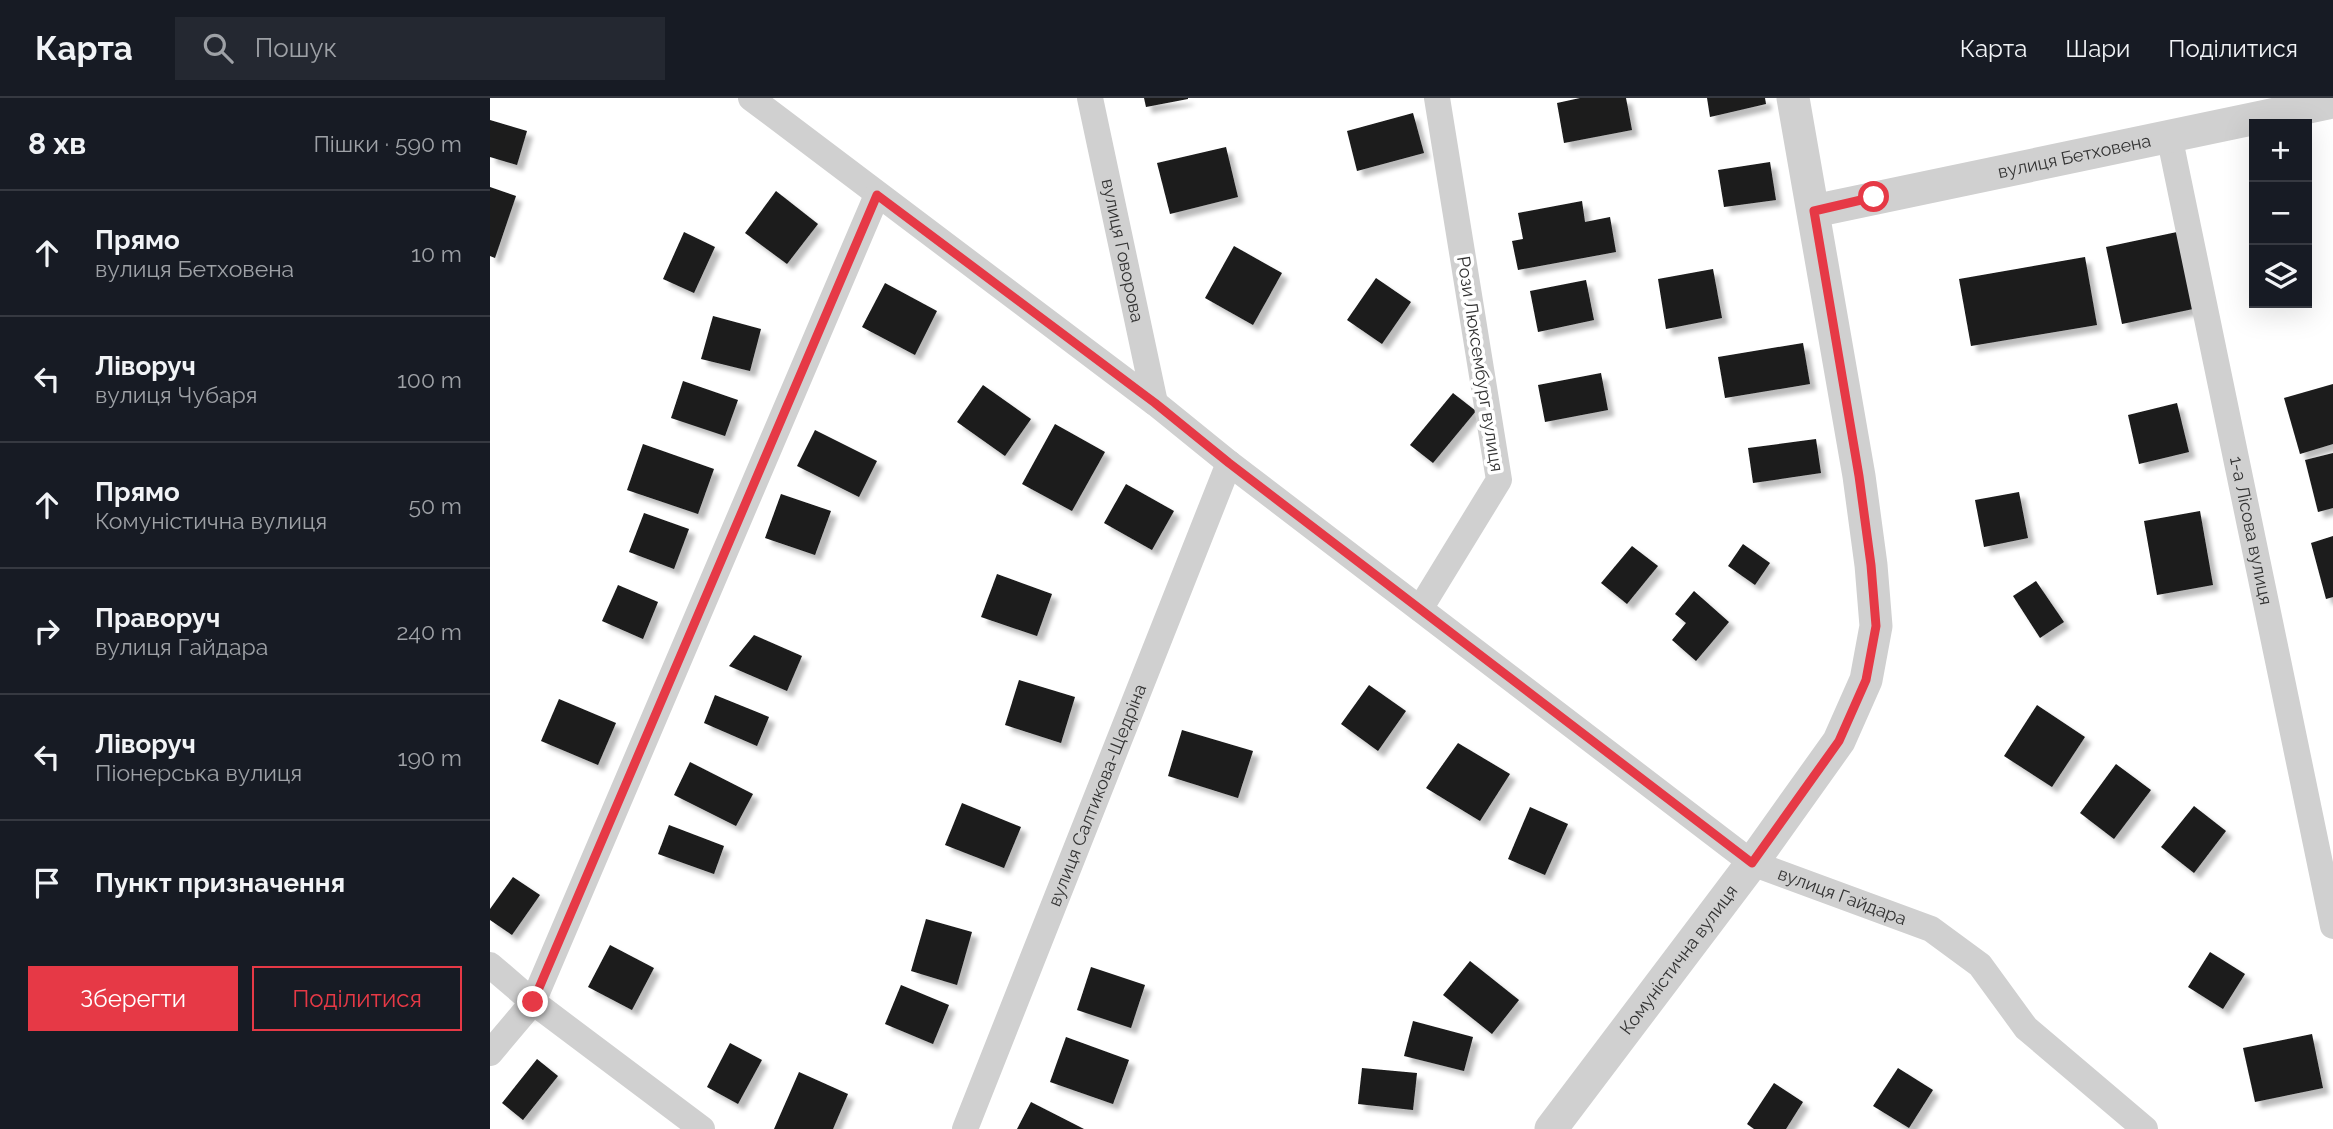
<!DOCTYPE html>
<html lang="uk">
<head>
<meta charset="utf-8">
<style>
	body { margin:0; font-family:Raleway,sans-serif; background:#242831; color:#f1f3f6 }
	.controls { position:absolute; right:21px; top:21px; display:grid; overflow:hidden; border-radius:0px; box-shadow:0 7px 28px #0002 }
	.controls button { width:63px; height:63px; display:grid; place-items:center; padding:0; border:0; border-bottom:2px solid #363941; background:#171b24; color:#f1f3f6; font:35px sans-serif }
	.stop { position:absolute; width:21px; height:21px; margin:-16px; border:5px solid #e63946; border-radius:50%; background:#fff }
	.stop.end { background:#e63946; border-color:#fff; box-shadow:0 2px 7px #0008 }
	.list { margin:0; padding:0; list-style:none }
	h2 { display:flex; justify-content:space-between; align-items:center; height:91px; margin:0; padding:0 28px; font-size:30px }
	h2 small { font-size:23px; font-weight:400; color:#9ea1a6 }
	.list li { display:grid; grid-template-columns:46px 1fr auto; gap:21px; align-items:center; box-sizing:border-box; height:126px; padding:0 28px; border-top:2px solid #363941 }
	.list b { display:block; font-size:26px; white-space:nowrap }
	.list p { margin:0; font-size:23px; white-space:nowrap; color:#9ea1a6 }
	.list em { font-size:23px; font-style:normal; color:#9ea1a6 }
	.actions { display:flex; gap:14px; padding:21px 28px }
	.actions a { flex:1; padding:16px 0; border:2px solid #e63946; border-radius:0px; text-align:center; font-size:24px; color:#e63946 }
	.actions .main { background:#e63946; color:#fff }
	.icon { flex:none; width:38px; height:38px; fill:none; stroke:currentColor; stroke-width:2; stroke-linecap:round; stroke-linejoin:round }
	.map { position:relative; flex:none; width:1843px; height:1031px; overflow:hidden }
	header { display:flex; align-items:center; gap:42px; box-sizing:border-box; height:98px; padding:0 35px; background:#171b24; border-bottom:2px solid #363941 }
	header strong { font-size:33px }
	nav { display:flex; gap:38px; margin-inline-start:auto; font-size:24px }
	.search { width:490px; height:63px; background:#242831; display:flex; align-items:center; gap:18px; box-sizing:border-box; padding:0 24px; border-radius:0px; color:#9ea1a6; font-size:26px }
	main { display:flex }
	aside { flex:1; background:#171b24 }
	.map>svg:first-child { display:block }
</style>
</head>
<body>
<header>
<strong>Карта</strong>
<div class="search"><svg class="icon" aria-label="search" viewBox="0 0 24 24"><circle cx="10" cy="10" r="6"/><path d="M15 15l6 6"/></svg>Пошук</div>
<nav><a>Карта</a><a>Шари</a><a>Поділитися</a></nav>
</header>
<main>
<aside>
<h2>8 хв<small>Пішки · 590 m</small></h2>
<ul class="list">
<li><svg class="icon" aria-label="ahead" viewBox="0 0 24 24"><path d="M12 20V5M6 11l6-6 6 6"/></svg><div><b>Прямо</b><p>вулиця Бетховена</p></div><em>10 m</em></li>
<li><svg class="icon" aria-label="left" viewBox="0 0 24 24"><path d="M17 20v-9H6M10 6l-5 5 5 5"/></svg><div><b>Ліворуч</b><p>вулиця Чубаря</p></div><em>100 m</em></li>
<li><svg class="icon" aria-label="ahead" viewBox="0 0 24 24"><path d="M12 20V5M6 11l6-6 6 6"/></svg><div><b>Прямо</b><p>Комуністична вулиця</p></div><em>50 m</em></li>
<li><svg class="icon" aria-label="right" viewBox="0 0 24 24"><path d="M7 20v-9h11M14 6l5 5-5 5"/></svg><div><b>Праворуч</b><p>вулиця Гайдара</p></div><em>240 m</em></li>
<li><svg class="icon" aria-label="left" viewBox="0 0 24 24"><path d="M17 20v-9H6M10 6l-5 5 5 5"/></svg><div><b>Ліворуч</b><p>Піонерська вулиця</p></div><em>190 m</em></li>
<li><svg class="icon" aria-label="arrive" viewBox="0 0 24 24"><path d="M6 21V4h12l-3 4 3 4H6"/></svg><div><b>Пункт призначення</b></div></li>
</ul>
<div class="actions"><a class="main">Зберегти</a><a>Поділитися</a></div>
</aside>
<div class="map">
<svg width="1843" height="1031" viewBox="0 0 1843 1031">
	<defs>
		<filter id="shadow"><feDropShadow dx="6" dy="6" stdDeviation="2" flood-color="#0004"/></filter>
	</defs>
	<rect width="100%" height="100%" fill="#fff"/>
	<!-- building -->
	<g fill="#1a1a1a" filter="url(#shadow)">
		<path d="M654,0H698V1L656,9Z"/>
		<path d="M1090,0H1136L1142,32L1074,45L1067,5Z"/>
		<path d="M1217,0H1275L1276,6L1220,19Z"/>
		<path d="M923,15L934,55L867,73L857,33Z"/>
		<path d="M0,22L37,33L27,67L0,59Z"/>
		<path d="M736,49L748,99L680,116L667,65Z"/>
		<path d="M1280,64L1286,102L1234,109L1228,72Z"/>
		<path d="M0,89L26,98L5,160L0,158Z"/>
		<path d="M286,93L328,126L297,166L255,135Z"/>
		<path d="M1092,103L1095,124L1120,119L1126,154L1028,172L1022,143L1033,141L1028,115Z"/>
		<path d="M194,134L225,149L204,195L173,181Z"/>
		<path d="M1687,134L1703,211L1632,226L1616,149Z"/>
		<path d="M744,148L792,175L763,227L715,200Z"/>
		<path d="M1595,159L1607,227L1481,248L1469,181Z"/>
		<path d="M1223,171L1232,220L1176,231L1168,181Z"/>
		<path d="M886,180L921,204L892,246L857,222Z"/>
		<path d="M1096,182L1104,222L1048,234L1040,193Z"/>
		<path d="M395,185L447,213L425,257L372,229Z"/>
		<path d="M223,218L271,231L260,273L211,261Z"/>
		<path d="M1313,245L1320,286L1235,300L1228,259Z"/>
		<path d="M1111,275L1118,312L1055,324L1048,287Z"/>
		<path d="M193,283L248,302L235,338L181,320Z"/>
		<path d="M1843,286V346L1810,356L1794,300Z"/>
		<path d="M493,287L541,321L515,358L467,324Z"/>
		<path d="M963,295L986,313L943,365L920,347Z"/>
		<path d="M1687,305L1699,354L1649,366L1638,317Z"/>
		<path d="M565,326L615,354L582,413L532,386Z"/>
		<path d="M325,332L387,363L369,399L307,368Z"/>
		<path d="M1326,341L1331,375L1263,385L1258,350Z"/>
		<path d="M153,346L224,371L208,416L137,392Z"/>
		<path d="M1843,355V410L1828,414L1815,362Z"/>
		<path d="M636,386L684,413L662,452L614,425Z"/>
		<path d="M1529,394L1538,440L1494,449L1485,402Z"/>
		<path d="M291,396L341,413L325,457L275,440Z"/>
		<path d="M1710,413L1723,487L1667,497L1654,423Z"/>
		<path d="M154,415L199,431L184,471L139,454Z"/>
		<path d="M1843,438V499L1836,501L1821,445Z"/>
		<path d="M1253,446L1280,465L1265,487L1238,468Z"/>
		<path d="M1142,448L1168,468L1137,506L1111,485Z"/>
		<path d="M507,476L562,496L547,538L491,519Z"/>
		<path d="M1546,483L1574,524L1550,540L1523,498Z"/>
		<path d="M128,487L168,504L153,541L112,523Z"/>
		<path d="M1204,493L1239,524L1206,563L1182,542L1196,525L1185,516Z"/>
		<path d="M264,537L312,558L297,593L239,568Z"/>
		<path d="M529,582L585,599L571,645L515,627Z"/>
		<path d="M879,587L916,613L888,653L851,626Z"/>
		<path d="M225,597L279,619L267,648L214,625Z"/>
		<path d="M69,601L126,625L108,667L51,643Z"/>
		<path d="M1547,607L1595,639L1562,689L1514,658Z"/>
		<path d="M692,632L763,653L748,700L678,678Z"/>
		<path d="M968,645L1020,676L990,723L936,690Z"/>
		<path d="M200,664L263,696L246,728L184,697Z"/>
		<path d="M1626,666L1661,692L1624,741L1590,715Z"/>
		<path d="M472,705L531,729L514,770L455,747Z"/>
		<path d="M1704,708L1736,733L1704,775L1671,749Z"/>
		<path d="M1040,709L1078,726L1055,777L1018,761Z"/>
		<path d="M179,727L234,748L224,776L168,756Z"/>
		<path d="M23,779L50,797L22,837L0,822V811Z"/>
		<path d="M436,821L482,834L467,887L421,873Z"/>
		<path d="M120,847L164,870L142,912L98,889Z"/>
		<path d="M1720,854L1755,876L1733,911L1698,889Z"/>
		<path d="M980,863L1029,902L1002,936L953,897Z"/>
		<path d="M601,869L655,887L641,930L587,912Z"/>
		<path d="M411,887L459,907L443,946L395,926Z"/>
		<path d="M923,923L983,939L974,973L914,958Z"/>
		<path d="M1822,936L1833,990L1765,1004L1753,950Z"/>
		<path d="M576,939L639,962L623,1006L560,984Z"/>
		<path d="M240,945L272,962L248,1006L217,989Z"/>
		<path d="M47,961L68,978L33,1022L12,1005Z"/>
		<path d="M872,970L927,975L923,1012L868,1006Z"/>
		<path d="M1408,970L1443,992L1419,1030L1383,1008Z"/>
		<path d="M309,974L358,996L343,1031H284Z"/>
		<path d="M1284,985L1313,1004L1296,1031H1264L1257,1026Z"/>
		<path d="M541,1004L594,1031H527Z"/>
	</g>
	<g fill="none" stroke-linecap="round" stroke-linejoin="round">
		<!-- minor -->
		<g stroke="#d0d0d0" stroke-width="26">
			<path id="s1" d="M261,0L665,305L739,365L1262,765L1441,831L1490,867L1536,930L1655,1031"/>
			<path id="s2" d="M600,0L665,305"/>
			<path id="s3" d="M1679,37L1843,828"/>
			<path d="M930,511L1009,382L947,0"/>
			<path d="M0,867L43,904L212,1031"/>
			<path d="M0,955L43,904L387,97"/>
			<path id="s4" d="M475,1031L739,365"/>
		</g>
		<!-- tertiary -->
		<g stroke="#d0d0d0" stroke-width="33">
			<path id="s5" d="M1324,113L1843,4"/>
			<path id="s6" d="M1061,1031L1262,765L1349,643L1376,582L1386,528L1381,467L1369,378L1303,0"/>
		</g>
	</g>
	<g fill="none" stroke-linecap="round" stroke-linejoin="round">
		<!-- route -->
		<path stroke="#e63946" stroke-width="9" d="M43,904L387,97L665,305L739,365L1262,765L1349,643L1376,582L1386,528L1381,467L1369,378L1324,113L1384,99"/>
	</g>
	<g text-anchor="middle" stroke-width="7" stroke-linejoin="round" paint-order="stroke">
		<!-- street labels -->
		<g font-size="18" fill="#333" stroke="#fff">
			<text dy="6" stroke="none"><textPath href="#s5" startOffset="266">вулиця Бетховена</textPath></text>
			<text dy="6" stroke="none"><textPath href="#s2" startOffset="156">вулиця Говорова</textPath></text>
			<text transform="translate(990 266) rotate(81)" y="6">Рози Люксембург вулиця</text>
			<text dy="6" stroke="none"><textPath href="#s3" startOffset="404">1-а Лісова вулиця</textPath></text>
			<text dy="6" stroke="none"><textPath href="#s4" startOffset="359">вулиця Салтикова-Щедріна</textPath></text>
			<text dy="6" stroke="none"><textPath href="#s1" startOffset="1356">вулиця Гайдара</textPath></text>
			<text dy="6" stroke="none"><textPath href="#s6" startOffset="212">Комуністична вулиця</textPath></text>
		</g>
	</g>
</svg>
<div class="controls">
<button>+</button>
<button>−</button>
<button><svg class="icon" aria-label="layers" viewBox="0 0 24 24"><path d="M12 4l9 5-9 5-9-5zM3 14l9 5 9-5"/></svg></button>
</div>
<div class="stop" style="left:1384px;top:99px"></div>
<div class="stop end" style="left:43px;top:904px"></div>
</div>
</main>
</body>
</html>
